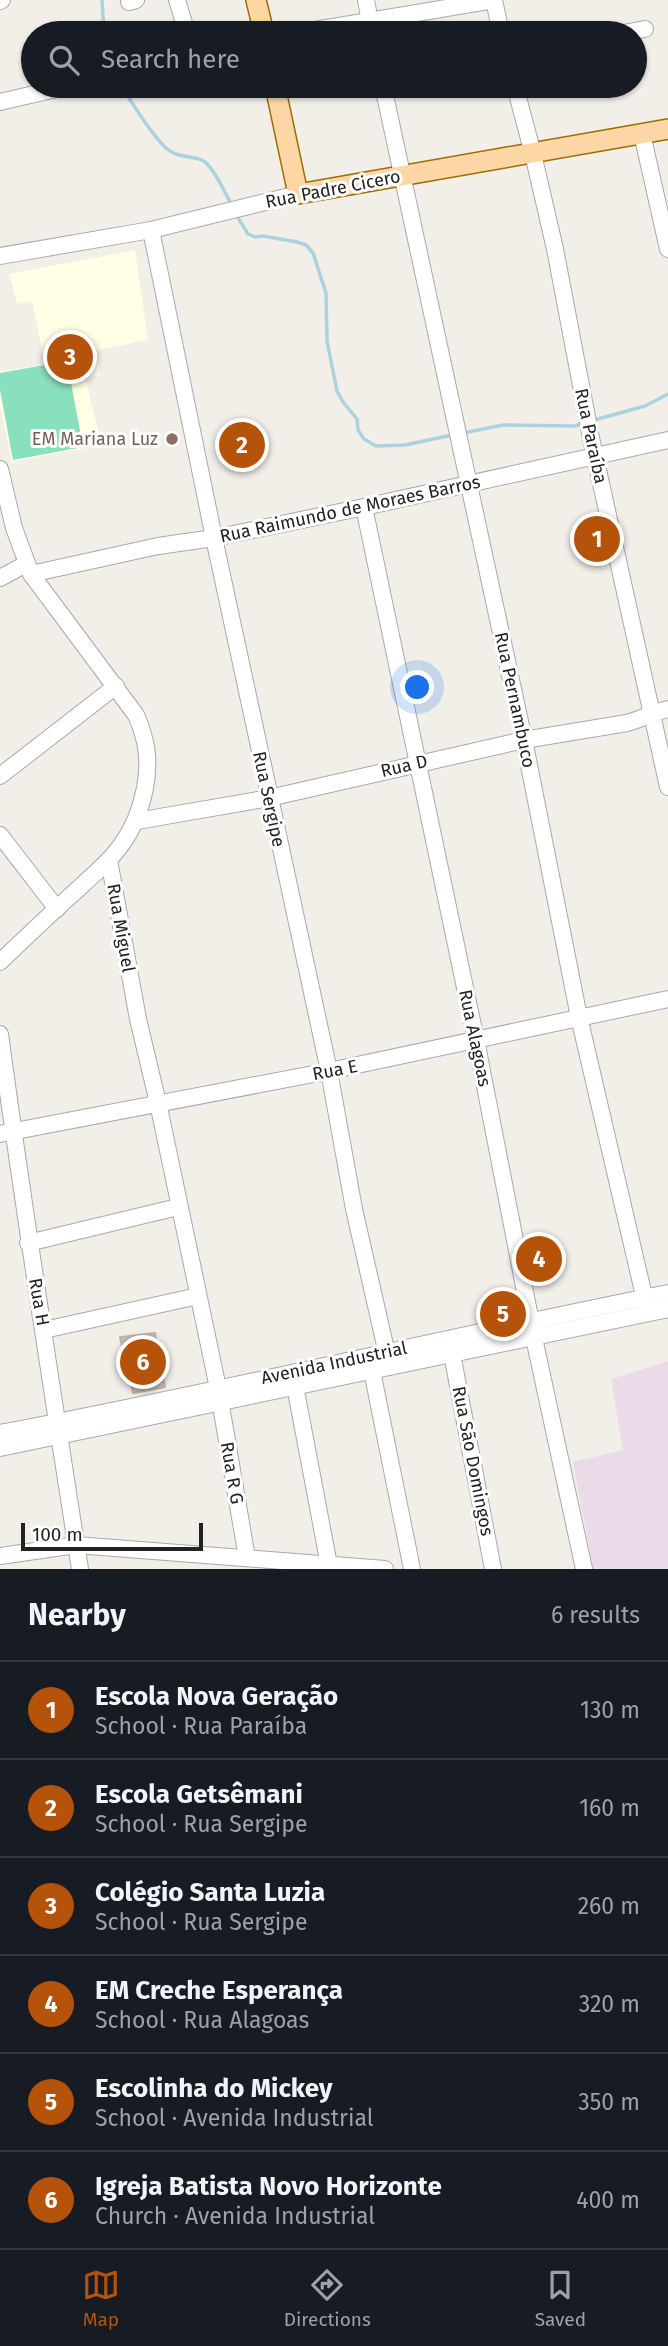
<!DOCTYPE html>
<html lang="en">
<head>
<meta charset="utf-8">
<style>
	body { margin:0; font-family:"Fira Sans",sans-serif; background:#20242c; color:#f1f3f6 }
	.scale { position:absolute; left:21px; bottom:18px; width:182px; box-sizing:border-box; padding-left:7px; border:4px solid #222; border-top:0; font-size:19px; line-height:24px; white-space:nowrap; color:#222; -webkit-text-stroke:5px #fff; paint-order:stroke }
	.you { position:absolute; left:418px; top:688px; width:24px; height:24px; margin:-18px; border:5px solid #fff; border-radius:50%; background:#1a73e8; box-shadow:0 0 0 10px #1a73e833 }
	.badge { display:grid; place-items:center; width:46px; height:46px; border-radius:50%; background:#b45309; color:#fff; font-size:23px; font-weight:700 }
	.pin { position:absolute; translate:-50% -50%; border:4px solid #fff; box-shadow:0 2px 7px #0006 }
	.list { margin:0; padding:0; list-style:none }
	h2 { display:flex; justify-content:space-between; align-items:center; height:91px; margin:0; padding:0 28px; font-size:30px }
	h2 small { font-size:23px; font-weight:400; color:#9ea1a6 }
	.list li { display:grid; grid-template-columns:46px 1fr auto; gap:21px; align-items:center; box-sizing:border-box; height:98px; padding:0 28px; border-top:2px solid #363941 }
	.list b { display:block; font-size:26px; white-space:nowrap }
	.list p { margin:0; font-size:23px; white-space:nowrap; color:#9ea1a6 }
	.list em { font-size:23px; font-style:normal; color:#9ea1a6 }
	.icon { flex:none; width:38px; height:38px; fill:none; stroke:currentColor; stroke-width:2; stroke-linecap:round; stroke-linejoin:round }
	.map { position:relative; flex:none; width:668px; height:1569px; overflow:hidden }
	.search { position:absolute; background:#171b24; box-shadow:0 2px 5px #0004; left:21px; right:21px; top:21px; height:77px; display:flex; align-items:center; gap:18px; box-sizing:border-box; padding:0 24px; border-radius:38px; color:#9ea1a6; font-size:26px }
	.sheet { height:679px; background:#171b24 }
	nav { display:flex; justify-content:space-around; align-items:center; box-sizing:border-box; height:98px; border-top:2px solid #363941; background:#171b24; font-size:19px; color:#9ea1a6 }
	nav a { display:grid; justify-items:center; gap:4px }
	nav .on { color:#b45309 }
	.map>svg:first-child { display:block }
</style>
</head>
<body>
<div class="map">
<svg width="668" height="1569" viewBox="0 0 668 1569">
	<rect width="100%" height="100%" fill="#f2efe9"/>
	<!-- industrial -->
	<path fill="#ebdbe8" d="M668,1361V1569H593L573,1462L623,1450L611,1379Z"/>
	<!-- education -->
	<g fill="#ffffe5">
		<path d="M135,250L148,340L97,350L100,375L85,378L102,445L12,462L0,405V371L45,365L32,301L17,304L9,274Z"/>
		<path d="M262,432L265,452L222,459L217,439Z"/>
	</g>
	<!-- pitch -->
	<path fill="#88e0be" d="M67,361L83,447L13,460L0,390V373Z"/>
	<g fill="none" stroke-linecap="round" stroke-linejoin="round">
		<!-- stream -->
		<g stroke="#aad3df" stroke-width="3.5">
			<path d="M102,0L104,33"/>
			<path d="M120,86C136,106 147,130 166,148C177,158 189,155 202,160C213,165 226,195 232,206"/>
			<path d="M237,216L248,234L255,237L263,236L297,242L306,245L313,253L326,293L327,341L337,391L343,402L357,419L358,430L364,439L376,446L405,445L452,435"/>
			<path d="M591,421L645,406L668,394"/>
			<path d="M463,433L503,425L574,426L584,423"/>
		</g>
	</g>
	<!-- building -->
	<path fill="#c7bfb8" stroke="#c4b6ab" stroke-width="2" d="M155,1333L165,1387L133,1393L120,1337Z"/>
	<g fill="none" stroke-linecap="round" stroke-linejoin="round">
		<!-- minor casing -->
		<g stroke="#a9a9a9" stroke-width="18">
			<g id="minor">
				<path d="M177,0L187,33"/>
				<path d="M366,0L372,33"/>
				<path d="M494,0L501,33"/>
				<path d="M0,1L2,0"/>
				<path d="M129,2L136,0"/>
				<path d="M297,33L494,0"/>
				<path d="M624,33L645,29"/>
				<path d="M383,86L524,740L579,1017L648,1313"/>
				<path d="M515,86L533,154L555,249L591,438L668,787"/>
				<path d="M0,102L69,86"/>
				<path d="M642,134L668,249"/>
				<path d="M151,230L214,538L329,1071L354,1209L390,1367"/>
				<path d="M0,256L151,230L298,194"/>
				<path d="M0,469L14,528L31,574L136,715C147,740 150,761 145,788C134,844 107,862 67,899C44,920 22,941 0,962"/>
				<path d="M364,507L476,1040L534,1338L584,1569"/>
				<path d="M31,574L158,546L214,538L364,507L668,440"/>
				<path d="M0,578L26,564"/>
				<path d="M0,776L116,686"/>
				<path d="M137,821L269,798L524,740L627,723C642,719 653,712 668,709"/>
				<path d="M0,835L57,909"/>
				<path d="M109,860L138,1019L158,1103L218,1388L247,1558"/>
				<path d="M0,1034C24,1213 52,1391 80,1569"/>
				<path d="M0,1134L329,1071L668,999"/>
				<path d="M28,1243L178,1207"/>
				<path d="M44,1330L198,1296"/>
				<path d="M452,1354L493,1569"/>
				<path d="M372,1371L412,1569"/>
				<path d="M295,1386L329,1565"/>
				<path d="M0,1433C224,1391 445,1337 668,1293"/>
				<path d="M0,1448L668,1309"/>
				<path d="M0,1556L76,1545L385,1569"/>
			</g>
		</g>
		<!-- major casing -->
		<g stroke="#a06b00" stroke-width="22">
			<g id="major">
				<path d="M256,0L264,33"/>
				<path d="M275,86L298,194L668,129"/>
			</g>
		</g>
		<!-- minor -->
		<use href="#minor" stroke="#fff" stroke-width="16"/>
		<!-- major -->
		<use href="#major" stroke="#fcd6a4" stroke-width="19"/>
	</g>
	<!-- markers -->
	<circle fill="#8d6e63" stroke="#fff" stroke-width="2.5" cx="172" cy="439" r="7"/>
	<g text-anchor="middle" stroke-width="6" stroke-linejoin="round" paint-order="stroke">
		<!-- street labels -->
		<g font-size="18" fill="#222" stroke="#fff">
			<text transform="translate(333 189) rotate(-11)" y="6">Rua Padre Cicero</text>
			<text transform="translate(591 436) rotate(78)" y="6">Rua Paraíba</text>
			<text transform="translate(350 509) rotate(-12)" y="6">Rua Raimundo de Moraes Barros</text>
			<text transform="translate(515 700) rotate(78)" y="6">Rua Pernambuco</text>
			<text transform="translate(404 766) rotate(-13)" y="6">Rua D</text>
			<text transform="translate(269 799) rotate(78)" y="6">Rua Sergipe</text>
			<text transform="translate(121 928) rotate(80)" y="6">Rua Miguel</text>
			<text transform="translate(475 1038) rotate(78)" y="6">Rua Alagoas</text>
			<text transform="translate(335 1070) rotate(-11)" y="6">Rua E</text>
			<text transform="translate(39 1302) rotate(80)" y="6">Rua H</text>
			<text transform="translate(334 1363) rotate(-12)" y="6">Avenida Industrial</text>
			<text transform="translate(473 1461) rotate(79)" y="6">Rua São Domingos</text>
			<text transform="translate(232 1473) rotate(80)" y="6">Rua R G</text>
		</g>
		<!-- education labels -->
		<g font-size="18" fill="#785e54" stroke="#fff" text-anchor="end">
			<text x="158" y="445">EM Mariana Luz</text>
		</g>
	</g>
</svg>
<div class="scale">100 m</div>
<div class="you"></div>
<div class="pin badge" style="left:597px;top:539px">1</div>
<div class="pin badge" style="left:242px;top:445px">2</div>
<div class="pin badge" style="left:70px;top:357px">3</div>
<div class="pin badge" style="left:539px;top:1259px">4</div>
<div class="pin badge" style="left:503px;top:1314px">5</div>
<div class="pin badge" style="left:143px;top:1362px">6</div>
<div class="search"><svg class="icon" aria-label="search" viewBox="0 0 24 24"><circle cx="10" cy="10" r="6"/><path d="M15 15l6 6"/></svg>Search here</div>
</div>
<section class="sheet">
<h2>Nearby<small>6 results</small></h2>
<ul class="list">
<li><span class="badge">1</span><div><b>Escola Nova Geração</b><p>School · Rua Paraíba</p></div><em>130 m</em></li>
<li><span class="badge">2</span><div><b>Escola Getsêmani</b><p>School · Rua Sergipe</p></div><em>160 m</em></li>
<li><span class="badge">3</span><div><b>Colégio Santa Luzia</b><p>School · Rua Sergipe</p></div><em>260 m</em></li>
<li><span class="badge">4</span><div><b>EM Creche Esperança</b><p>School · Rua Alagoas</p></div><em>320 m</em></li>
<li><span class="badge">5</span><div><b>Escolinha do Mickey</b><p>School · Avenida Industrial</p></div><em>350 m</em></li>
<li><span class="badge">6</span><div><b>Igreja Batista Novo Horizonte</b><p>Church · Avenida Industrial</p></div><em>400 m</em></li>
</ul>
</section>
<nav>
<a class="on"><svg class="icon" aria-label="map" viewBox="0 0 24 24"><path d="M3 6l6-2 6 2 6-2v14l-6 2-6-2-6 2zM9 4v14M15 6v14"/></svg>Map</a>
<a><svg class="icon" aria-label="directions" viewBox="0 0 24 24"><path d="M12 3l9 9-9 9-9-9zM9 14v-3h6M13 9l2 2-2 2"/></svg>Directions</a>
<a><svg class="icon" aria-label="saved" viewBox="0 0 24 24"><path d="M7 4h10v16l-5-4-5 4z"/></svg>Saved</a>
</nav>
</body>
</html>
